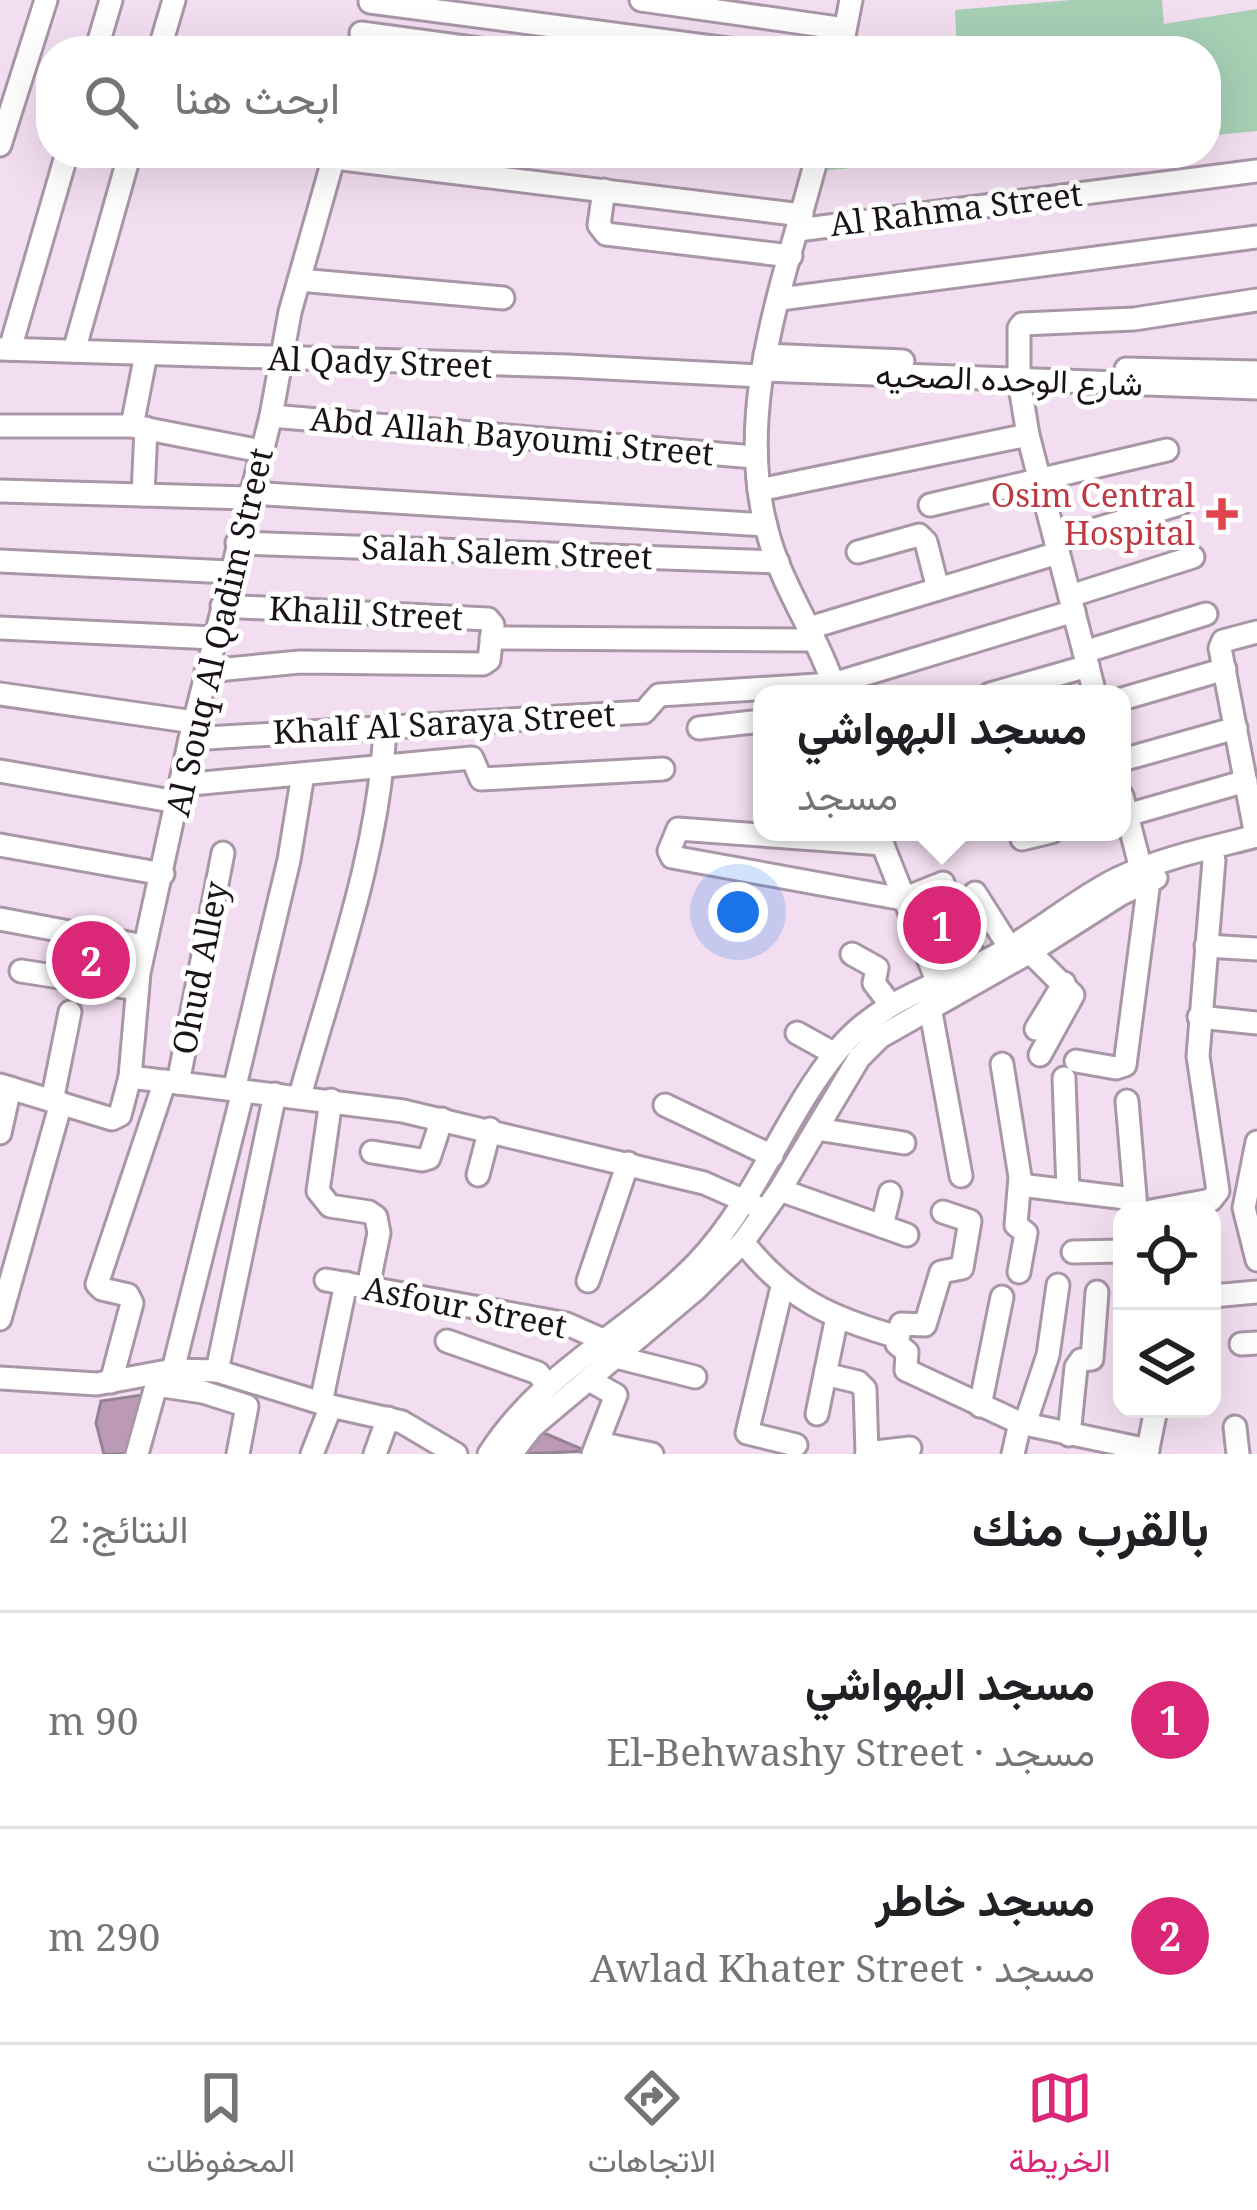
<!DOCTYPE html>
<html lang="ar">
<head>
<meta charset="utf-8">
<style>
	body { margin:0; font-family:"Noto Serif",Vazirmatn,serif; background:#f2f2f2; color:#202124; direction:rtl }
	.controls { position:absolute; right:36px; bottom:36px; display:grid; overflow:hidden; border-radius:24px; box-shadow:0 12px 48px #0002 }
	.controls button { width:108px; height:108px; display:grid; place-items:center; padding:0; border:0; border-bottom:3px solid #e0e0e0; background:#fff; color:#202124; font:60px sans-serif }
	.you { position:absolute; left:738px; top:912px; width:42px; height:42px; margin:-30px; border:9px solid #fff; border-radius:50%; background:#1a73e8; box-shadow:0 0 0 18px #1a73e833 }
	.badge { display:grid; place-items:center; width:78px; height:78px; border-radius:50%; background:#db2777; color:#fff; font-size:39px; font-weight:700 }
	.pin { position:absolute; translate:-50% -50%; border:6px solid #fff; box-shadow:0 3px 12px #0006 }
	.popup { position:absolute; left:753px; top:685px; width:378px; height:156px; box-sizing:border-box; display:grid; place-content:center; border-radius:24px; background:#fff; filter:drop-shadow(0 3px 9px #0005); font-size:39px; white-space:nowrap; color:#757577 }
	.popup b { font-size:45px; color:#202124 }
	.popup::after { content:''; position:absolute; left:50%; top:100%; margin-left:-24px; border:24px solid transparent; border-top-color:#fff }
	.list { margin:0; padding:0; list-style:none }
	h2 { display:flex; justify-content:space-between; align-items:center; height:156px; margin:0; padding:0 48px; font-size:51px }
	h2 small { font-size:39px; font-weight:400; color:#757577 }
	.list li { display:grid; grid-template-columns:78px 1fr auto; gap:36px; align-items:center; box-sizing:border-box; height:216px; padding:0 48px; border-top:3px solid #e0e0e0 }
	.list b { display:block; font-size:45px; white-space:nowrap }
	.list p { margin:0; font-size:39px; white-space:nowrap; color:#757577 }
	.list em { font-size:39px; font-style:normal; color:#757577 }
	.icon { flex:none; width:66px; height:66px; fill:none; stroke:currentColor; stroke-width:2; stroke-linecap:round; stroke-linejoin:round }
	.map { position:relative; flex:none; width:1257px; height:1454px; overflow:hidden; direction:ltr }
	.search { position:absolute; background:#fff; box-shadow:0 12px 48px #0002; left:36px; right:36px; top:36px; height:132px; display:flex; align-items:center; gap:30px; box-sizing:border-box; padding:0 42px; border-radius:48px; color:#757577; font-size:45px }
	.sheet { height:588px; background:#fff }
	nav { display:flex; justify-content:space-around; align-items:center; box-sizing:border-box; height:168px; border-top:3px solid #e0e0e0; background:#fff; font-size:33px; color:#757577 }
	nav a { display:grid; justify-items:center; gap:6px }
	nav .on { color:#db2777 }
	.map>svg:first-child { display:block }
</style>
</head>
<body>
<div class="map">
<svg width="1257" height="1454" viewBox="0 0 1257 1454">
	<rect width="100%" height="100%" fill="#f2def0"/>
	<!-- green -->
	<g fill="#a6cfb4">
		<path d="M1071,0H1162L1164,24L1257,9V131L1206,136V51H957L955,10Z"/>
		<path d="M823,153H1018L820,171Z"/>
	</g>
	<!-- building -->
	<g fill="#bb99b7" stroke="#958393" stroke-width="3">
		<path d="M941,889L982,946L938,970L905,905Z"/>
		<path d="M58,936L131,949L125,981L51,972Z"/>
		<path d="M142,1395L127,1454H104L96,1423L101,1401Z"/>
		<path d="M537,1430L586,1451L525,1454Z"/>
	</g>
	<g fill="none" stroke-linecap="round" stroke-linejoin="round">
		<!-- minor casing -->
		<g stroke="#a996a7" stroke-width="27">
			<g id="minor">
				<path d="M641,0L845,29"/>
				<path d="M370,2L743,51"/>
				<path d="M361,33L494,51"/>
				<path d="M96,51L111,0"/>
				<path d="M159,51L174,0"/>
				<path d="M841,51L851,0"/>
				<path d="M0,145L46,0"/>
				<path d="M792,153L817,157"/>
				<path d="M818,153C786,278 730,412 770,541C786,594 820,640 836,693"/>
				<path d="M334,158L802,215"/>
				<path d="M604,190L599,225L606,234L791,256"/>
				<path d="M798,230L1257,171"/>
				<path d="M299,280L503,298"/>
				<path d="M780,299L1257,237"/>
				<path d="M0,349L568,366L760,376"/>
				<path d="M10,349L67,153"/>
				<path d="M74,351L130,153"/>
				<path d="M765,355L903,361"/>
				<path d="M1126,369L1257,372"/>
				<path d="M762,370L1257,388"/>
				<path d="M271,416L754,457"/>
				<path d="M0,426H132L261,451"/>
				<path d="M132,426L146,354"/>
				<path d="M759,490L1028,435"/>
				<path d="M0,491L248,498"/>
				<path d="M249,493L766,525"/>
				<path d="M143,495L146,428"/>
				<path d="M930,505L1167,450"/>
				<path d="M1056,541L1180,504"/>
				<path d="M237,543L778,562"/>
				<path d="M858,552L919,535L926,542L938,589"/>
				<path d="M0,561L230,572"/>
				<path d="M1070,596L1193,557"/>
				<path d="M0,628L214,638"/>
				<path d="M809,628L1058,553"/>
				<path d="M491,638L813,640"/>
				<path d="M1084,652L1206,614"/>
				<path d="M206,671L300,662L483,664L489,660L493,625L488,619L222,606"/>
				<path d="M0,694L194,722"/>
				<path d="M990,694L1088,666"/>
				<path d="M1095,694L1028,435L1019,380V328L1022,324L1134,319L1257,300"/>
				<path d="M1122,699L1225,669"/>
				<path d="M699,728L762,721"/>
				<path d="M190,739L644,712L659,695L833,684L1074,611"/>
				<path d="M1122,760L1236,728"/>
				<path d="M0,771L177,802"/>
				<path d="M181,785L472,758L481,779L663,769"/>
				<path d="M1122,796L1141,869"/>
				<path d="M1127,815L1246,781"/>
				<path d="M878,833L942,993"/>
				<path d="M1256,836L1220,648L1223,641L1257,632"/>
				<path d="M1022,839L1051,832"/>
				<path d="M883,844L678,829L669,851L672,857L903,899L943,883"/>
				<path d="M0,845L163,874"/>
				<path d="M975,893L1010,948"/>
				<path d="M0,919L144,946"/>
				<path d="M1206,946L1257,949"/>
				<path d="M1030,952L1073,995L1040,1055"/>
				<path d="M852,954L877,968L874,983L890,1004"/>
				<path d="M21,971L137,989"/>
				<path d="M930,1007L961,1176"/>
				<path d="M1199,1017L1257,1023"/>
				<path d="M1036,1029L1064,983"/>
				<path d="M797,1033L835,1054"/>
				<path d="M1076,1061L1116,1068L1125,1065L1149,881"/>
				<path d="M1002,1064L1020,1177L1016,1225L1026,1233L1019,1272"/>
				<path d="M130,1077L403,1111L704,1183L754,1205"/>
				<path d="M1064,1078L1068,1191"/>
				<path d="M178,1083L223,853"/>
				<path d="M0,1085L112,1119L120,1115L130,1077L139,973L190,739L271,416L290,312L335,153"/>
				<path d="M234,1090L289,860L303,774"/>
				<path d="M300,1096C333,976 380,852 385,726"/>
				<path d="M331,1100L318,1191L330,1206L369,1212L376,1217L379,1233L368,1287"/>
				<path d="M52,1101L70,1012"/>
				<path d="M1127,1101L1136,1208"/>
				<path d="M665,1105L772,1156"/>
				<path d="M817,1129L904,1143"/>
				<path d="M0,1133L10,1088"/>
				<path d="M1257,1142L1244,1208L1257,1260"/>
				<path d="M372,1152L422,1160L429,1158L442,1119"/>
				<path d="M478,1175L490,1129"/>
				<path d="M1020,1185L1134,1199"/>
				<path d="M780,1190L907,1235"/>
				<path d="M1151,1211L1211,1200L1218,1191L1198,1056L1214,860"/>
				<path d="M943,1212L970,1221L962,1268L941,1272L925,1325L901,1324L897,1344L907,1352L906,1370L1020,1423L1148,1450"/>
				<path d="M882,1226L890,1193"/>
				<path d="M743,1242C787,1298 830,1318 898,1337"/>
				<path d="M1073,1252L1122,1251"/>
				<path d="M326,1280L567,1324L603,1340"/>
				<path d="M588,1281L628,1163"/>
				<path d="M782,1287L747,1433L796,1445"/>
				<path d="M1212,1296L1257,1292"/>
				<path d="M837,1317L826,1370L829,1375L858,1382L865,1389L867,1454"/>
				<path d="M0,1319L61,1103"/>
				<path d="M447,1341L538,1373L546,1384"/>
				<path d="M1241,1344L1257,1343"/>
				<path d="M616,1357L695,1377"/>
				<path d="M173,1370L243,1091"/>
				<path d="M217,1371L275,1094"/>
				<path d="M0,1378L97,1384L173,1370L217,1371L331,1406L402,1422L456,1454"/>
				<path d="M589,1380L616,1395L593,1454"/>
				<path d="M111,1382L132,1303L128,1295L102,1289L97,1284L165,1081"/>
				<path d="M156,1385L203,1392L247,1406L238,1454"/>
				<path d="M321,1403L346,1283"/>
				<path d="M980,1406L1002,1297"/>
				<path d="M817,1414L826,1370"/>
				<path d="M1025,1424L1048,1355L1058,1285"/>
				<path d="M1235,1427L1238,1454"/>
				<path d="M1069,1435L1076,1367L1081,1360L1092,1359L1097,1292"/>
				<path d="M598,1443L652,1454"/>
				<path d="M867,1453L910,1448"/>
				<path d="M137,1454L159,1375"/>
				<path d="M312,1454L331,1406"/>
				<path d="M375,1454L388,1418"/>
				<path d="M489,1454C544,1369 629,1333 697,1263C757,1200 785,1114 838,1050C879,1000 938,985 993,957C1037,934 1073,901 1117,879C1161,858 1210,848 1257,836"/>
				<path d="M511,1454L532,1427L695,1290L743,1242L780,1190L859,1058L880,1037L1030,952L1121,894L1156,878"/>
				<path d="M1013,1454L1020,1423"/>
				<path d="M1147,1454L1156,1409"/>
			</g>
		</g>
		<!-- minor -->
		<use href="#minor" stroke="#fff" stroke-width="21"/>
	</g>
	<!-- markers -->
	<path fill="#e0444e" stroke="#fff" stroke-width="4.5" d="M1216 496h12v12h12v12h-12v12h-12v-12h-12v-12h12z"/>
	<g text-anchor="middle" stroke-width="10" stroke-linejoin="round" paint-order="stroke">
		<!-- street labels -->
		<g font-size="33" fill="#1a1319" stroke="#fff">
			<text transform="translate(956 209) rotate(-7)" y="12">Al Rahma Street</text>
			<text transform="translate(380 362) rotate(2)" y="12">Al Qady Street</text>
			<text transform="translate(1009 379) rotate(2)" y="12">شارع الوحده الصحيه</text>
			<text transform="translate(512 436) rotate(5)" y="12">Abd Allah Bayoumi Street</text>
			<text transform="translate(507 552) rotate(2)" y="12">Salah Salem Street</text>
			<text transform="translate(366 613) rotate(3)" y="12">Khalil Street</text>
			<text transform="translate(219 632) rotate(-77)" y="12">Al Souq Al Qadim Street</text>
			<text transform="translate(444 723) rotate(-3)" y="12">Khalf Al Saraya Street</text>
			<text transform="translate(200 968) rotate(-79)" y="12">Ohud Alley</text>
			<text transform="translate(465 1307) rotate(11)" y="12">Asfour Street</text>
		</g>
		<!-- health labels -->
		<g font-size="33" fill="#be3a42" stroke="#fff" text-anchor="end">
			<text x="1195" y="507">Osim Central<tspan x="1195" dy="38">Hospital</tspan></text>
		</g>
	</g>
</svg>
<div class="controls">
<button><svg class="icon" aria-label="locate" viewBox="0 0 24 24"><circle cx="12" cy="12" r="6"/><path d="M12 2v4M12 18v4M2 12h4M18 12h4"/></svg></button>
<button><svg class="icon" aria-label="layers" viewBox="0 0 24 24"><path d="M12 4l9 5-9 5-9-5zM3 14l9 5 9-5"/></svg></button>
</div>
<div class="you"></div>
<div class="pin badge" style="left:942px;top:925px">1</div>
<div class="popup"><b>مسجد البهواشي</b>مسجد</div>
<div class="pin badge" style="left:91px;top:960px">2</div>
<div class="search"><svg class="icon" aria-label="search" viewBox="0 0 24 24"><circle cx="10" cy="10" r="6"/><path d="M15 15l6 6"/></svg>ابحث هنا</div>
</div>
<section class="sheet">
<h2>بالقرب منك<small>النتائج: 2</small></h2>
<ul class="list">
<li><span class="badge">1</span><div><b>مسجد البهواشي</b><p>مسجد · El-Behwashy Street</p></div><em>90 m</em></li>
<li><span class="badge">2</span><div><b>مسجد خاطر</b><p>مسجد · Awlad Khater Street</p></div><em>290 m</em></li>
</ul>
</section>
<nav>
<a class="on"><svg class="icon" aria-label="map" viewBox="0 0 24 24"><path d="M3 6l6-2 6 2 6-2v14l-6 2-6-2-6 2zM9 4v14M15 6v14"/></svg>الخريطة</a>
<a><svg class="icon" aria-label="directions" viewBox="0 0 24 24"><path d="M12 3l9 9-9 9-9-9zM9 14v-3h6M13 9l2 2-2 2"/></svg>الاتجاهات</a>
<a><svg class="icon" aria-label="saved" viewBox="0 0 24 24"><path d="M7 4h10v16l-5-4-5 4z"/></svg>المحفوظات</a>
</nav>
</body>
</html>
